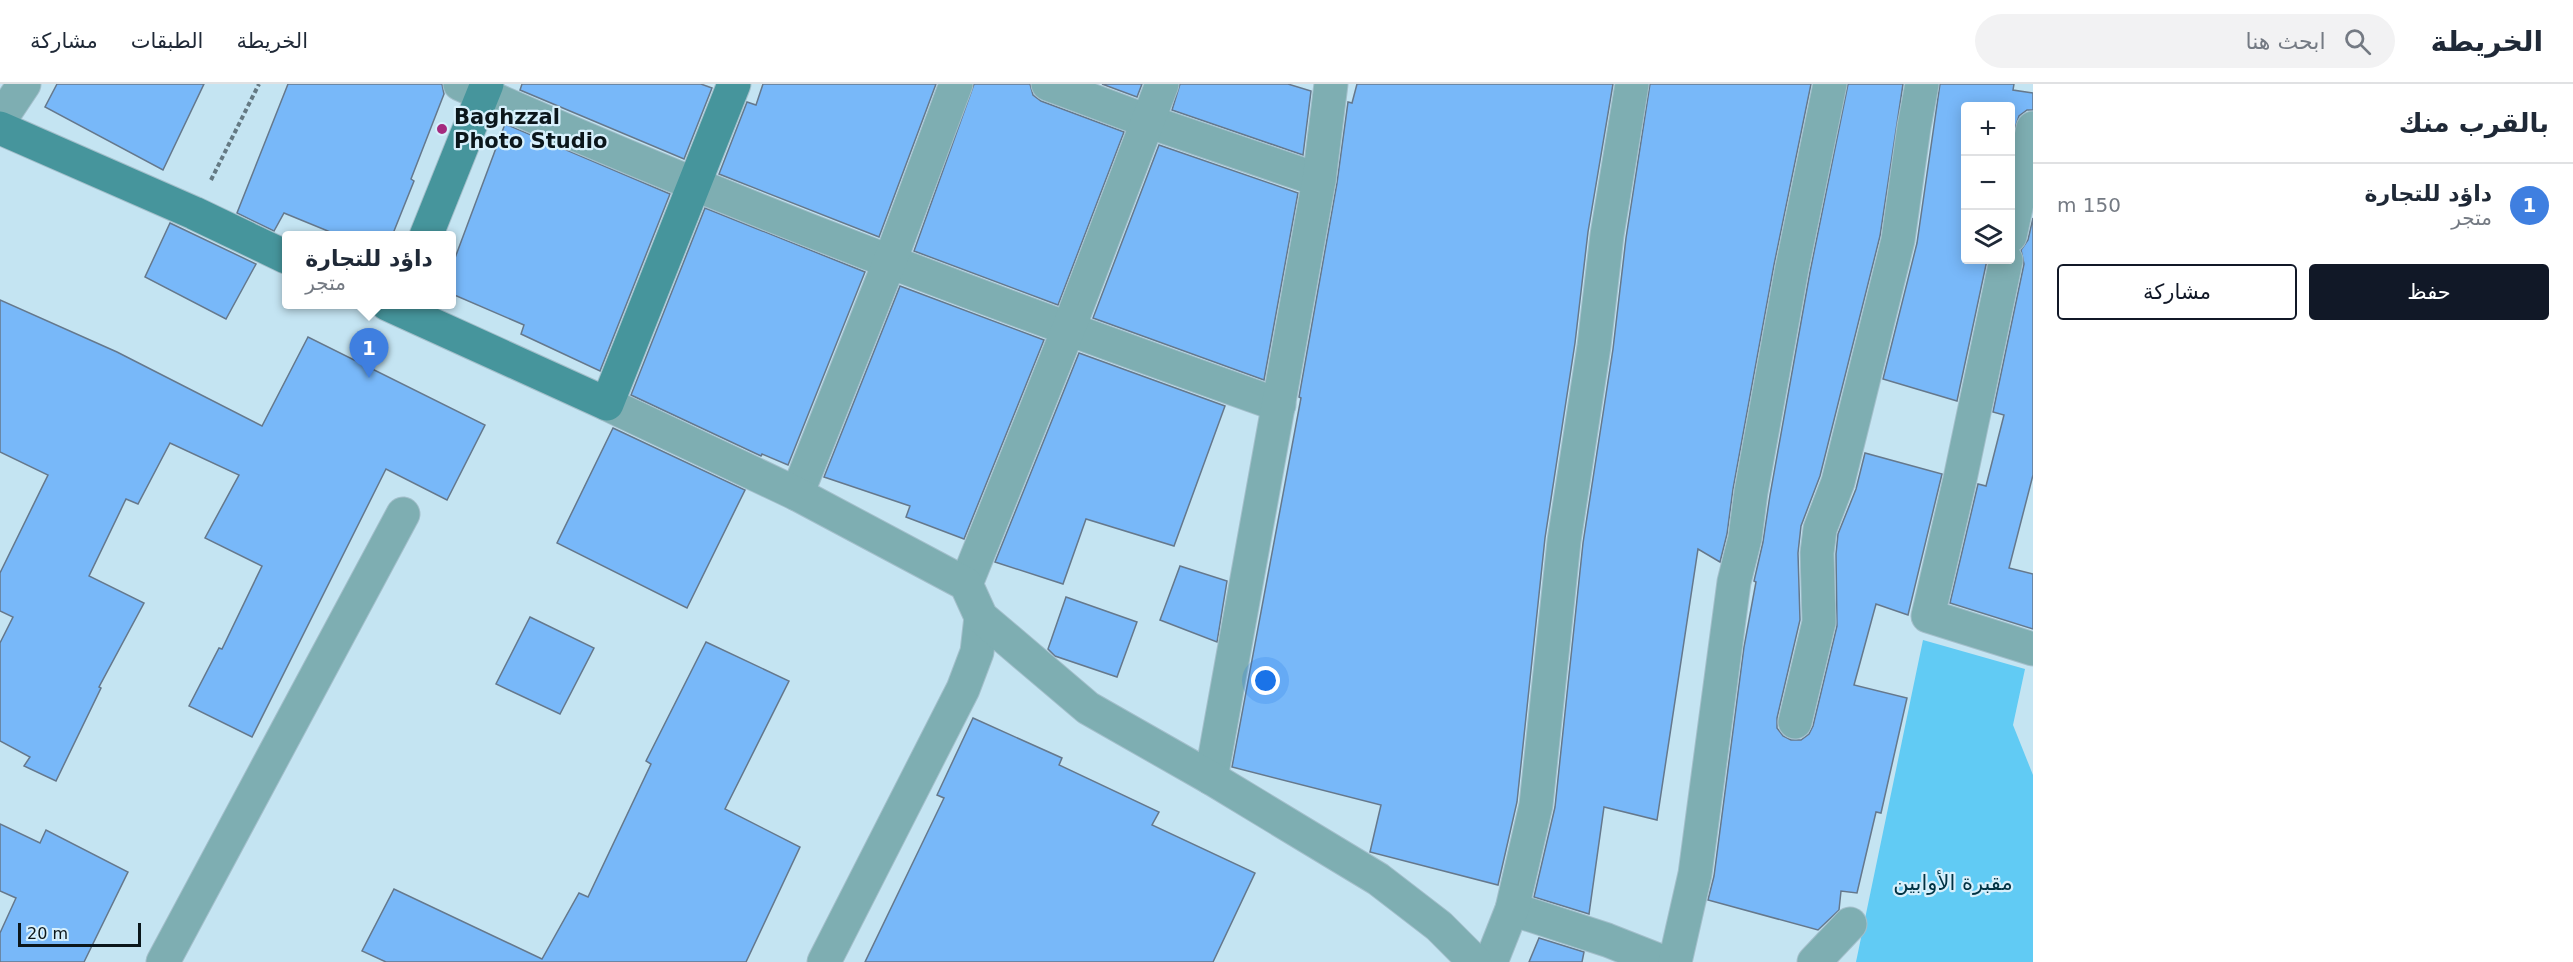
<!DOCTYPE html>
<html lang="ar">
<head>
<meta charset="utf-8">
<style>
	body { margin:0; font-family:"DejaVu Sans","Noto Sans Arabic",sans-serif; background:#f2f2f3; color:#1f2937; direction:rtl }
	.controls { position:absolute; right:18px; top:18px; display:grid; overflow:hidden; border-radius:6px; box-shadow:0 3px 15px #0003 }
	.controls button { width:54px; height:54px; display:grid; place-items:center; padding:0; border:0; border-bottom:2px solid #e0e1e3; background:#fff; color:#1f2937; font:30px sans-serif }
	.scale { position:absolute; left:18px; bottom:15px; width:123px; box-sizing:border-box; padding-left:6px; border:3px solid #0b161b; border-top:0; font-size:16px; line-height:21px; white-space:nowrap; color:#0b161b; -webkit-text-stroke:4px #d7f0fc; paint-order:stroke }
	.you { position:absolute; left:1266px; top:597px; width:21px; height:21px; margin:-15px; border:4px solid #fff; border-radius:50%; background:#1a73e8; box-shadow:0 0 0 9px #1a73e833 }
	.badge { display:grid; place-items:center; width:39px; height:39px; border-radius:50%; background:#111827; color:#fff; font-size:20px; font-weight:700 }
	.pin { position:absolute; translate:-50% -50px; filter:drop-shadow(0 2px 3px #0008) }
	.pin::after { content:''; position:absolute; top:32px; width:21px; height:18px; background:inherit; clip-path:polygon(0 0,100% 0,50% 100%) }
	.popup { position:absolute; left:282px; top:147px; width:174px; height:78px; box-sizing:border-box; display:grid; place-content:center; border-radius:6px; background:#fff; filter:drop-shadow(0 2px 4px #0005); font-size:20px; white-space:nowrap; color:#747a83 }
	.popup b { font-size:22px; color:#1f2937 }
	.popup::after { content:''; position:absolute; left:50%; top:100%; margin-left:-12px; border:12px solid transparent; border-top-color:#fff }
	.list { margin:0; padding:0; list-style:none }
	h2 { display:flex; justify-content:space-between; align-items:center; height:78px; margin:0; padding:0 24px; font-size:26px }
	h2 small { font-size:20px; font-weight:400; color:#747a83 }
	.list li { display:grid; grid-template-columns:39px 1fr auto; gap:18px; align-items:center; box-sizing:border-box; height:84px; padding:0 24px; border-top:2px solid #e0e1e3 }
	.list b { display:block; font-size:22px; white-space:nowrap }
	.list p { margin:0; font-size:20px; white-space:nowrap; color:#747a83 }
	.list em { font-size:20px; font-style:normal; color:#747a83 }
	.actions { display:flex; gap:12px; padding:18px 24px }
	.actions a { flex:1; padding:14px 0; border:2px solid #111827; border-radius:6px; text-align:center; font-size:21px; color:#111827 }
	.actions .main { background:#111827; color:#fff }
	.icon { flex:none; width:33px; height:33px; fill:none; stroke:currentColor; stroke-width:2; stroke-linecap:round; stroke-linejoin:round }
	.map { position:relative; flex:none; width:2033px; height:878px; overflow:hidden; direction:ltr }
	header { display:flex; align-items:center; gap:36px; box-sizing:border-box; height:84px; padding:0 30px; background:#fff; border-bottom:2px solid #e0e1e3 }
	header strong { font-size:28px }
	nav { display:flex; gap:33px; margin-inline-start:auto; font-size:21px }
	.search { width:420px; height:54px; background:#f2f2f3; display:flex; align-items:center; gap:15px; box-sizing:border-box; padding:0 21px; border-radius:33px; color:#747a83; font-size:22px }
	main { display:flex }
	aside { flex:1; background:#fff }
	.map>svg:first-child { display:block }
</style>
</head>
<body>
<header>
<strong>الخريطة</strong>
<div class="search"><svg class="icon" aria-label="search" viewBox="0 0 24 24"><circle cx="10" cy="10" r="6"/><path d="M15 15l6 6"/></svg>ابحث هنا</div>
<nav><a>الخريطة</a><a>الطبقات</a><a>مشاركة</a></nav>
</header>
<main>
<aside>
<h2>بالقرب منك<small></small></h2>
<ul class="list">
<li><span class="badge" style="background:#3f7fe0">1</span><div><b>داؤد للتجارة</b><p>متجر</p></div><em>150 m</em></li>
</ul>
<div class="actions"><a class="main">حفظ</a><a>مشاركة</a></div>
</aside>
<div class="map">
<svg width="2033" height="878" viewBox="0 0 2033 878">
	<rect width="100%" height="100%" fill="#c4e4f2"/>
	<!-- green -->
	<path fill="#61cbf4" d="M1923,556L2025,585L2013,641L2033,691V878H1856Z"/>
	<!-- building -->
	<g fill="#78b8f9" stroke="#65788c" stroke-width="1.5">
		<path d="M57,0H204L163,86L45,23Z"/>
		<path d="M288,0H442L444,10L411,95L414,97L392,152H340L284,129L274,147L237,129Z"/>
		<path d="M522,0H701L712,4L684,75L520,6Z"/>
		<path d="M763,0H936L879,153L719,90L747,18L756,21Z"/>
		<path d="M974,0H1030L1033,11L1041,17L1124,48L1058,221L914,167Z"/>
		<path d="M1102,0H1142L1137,13Z"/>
		<path d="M1180,0H1288L1311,7L1303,71L1172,26Z"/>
		<path d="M1357,0H1613L1588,148L1575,259L1545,454L1517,718L1498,801L1370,768L1381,721L1232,683L1301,314L1299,313L1337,99L1348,18L1352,19Z"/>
		<path d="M1650,0H1811L1774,181L1733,405L1727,450L1720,478L1698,465L1657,736L1604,723L1589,830L1534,813L1555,723L1583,459L1613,265L1626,154Z"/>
		<path d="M1848,0H1903L1880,152L1820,392L1801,442L1798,469L1800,536L1777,634V644L1783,652L1791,656H1801L1809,650L1813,642L1837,542L1836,470L1838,450L1856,405L1865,369L1942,390L1908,531L1876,520L1854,601L1907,614L1881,729L1876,728L1857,809L1841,807L1839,826L1818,846L1708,816L1714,792L1744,563L1756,498L1754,497L1763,458L1770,411L1810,188Z"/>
		<path d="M1940,0H2014L2013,6L2033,9V26H2027L2019,32L2010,60V22H1965V176H1987L1957,317L1883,295L1917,159Z"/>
		<path d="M505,40L670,110L600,287L521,250L524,241L452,210V182Z"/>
		<path d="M1159,61L1298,109L1264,296L1093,234Z"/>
		<path d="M705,124L865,188L788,381L762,370L761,372L631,311Z"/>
		<path d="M2033,134V391L2009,484L2033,490V545L1950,519L1978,400L1986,402L2004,331L1993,328L2024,180L2021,166L2028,156Z"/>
		<path d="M170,139L256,180L226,235L145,193Z"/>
		<path d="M900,202L1044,256L964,455L906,433L910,422L824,393Z"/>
		<path d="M0,216L117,268L262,342L308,253L485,341L447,416L386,385L252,653L189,622L219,564L222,565L262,482L205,454L239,391L170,359L138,420L126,415L89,492L144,519L99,603L101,604L56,697L24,682L30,673L0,657V559L13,533L0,527V489L48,391L0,368Z"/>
		<path d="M1079,269L1225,322L1174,462L1086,435L1063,500L995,478Z"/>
		<path d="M613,344L745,406L687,524L557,459Z"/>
		<path d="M1180,482L1227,497L1217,558L1160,536Z"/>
		<path d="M1066,513L1137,538L1117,593L1055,572L1048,565Z"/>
		<path d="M530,533L594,564L560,630L496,600Z"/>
		<path d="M706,558L789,597L725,725L800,763L746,878H386L362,867L394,805L542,875L579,809L588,813L651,680L646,677Z"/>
		<path d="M973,634L1062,674L1059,681L1159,728L1152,741L1255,789L1213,878H865L944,714L937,711Z"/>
		<path d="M0,740L40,759L46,746L128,788L84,878H0V849L16,814L0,807Z"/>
		<path d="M1539,854L1584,868L1582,878H1529Z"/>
	</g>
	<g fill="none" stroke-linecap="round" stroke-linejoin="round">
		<!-- minor casing -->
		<g stroke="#a3bfcb" stroke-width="35">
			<g id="minor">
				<path d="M460,0C728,120 1004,223 1279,321"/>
				<path d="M1048,0L1147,37L1319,96"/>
				<path d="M0,36L24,0"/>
				<path d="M2010,152L2033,44"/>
				<path d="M2006,176L1960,395L1928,532L2033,565"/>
				<path d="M797,410L890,177L956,0"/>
				<path d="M966,500L1068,246L1162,0"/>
				<path d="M1795,638L1819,538L1817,469L1820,445L1838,398L1898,156L1914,43L1922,0"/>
				<path d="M1211,694L1319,96L1331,0"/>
				<path d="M1512,825L1607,856L1663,878"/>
				<path d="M163,878L403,430"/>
				<path d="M824,878L963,605L977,568L981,533"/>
				<path d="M1491,878L1512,825L1536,721L1564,457L1594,262L1607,151L1632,0"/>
				<path d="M1675,878L1695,790L1734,498L1745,454L1751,408L1792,184L1830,0"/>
				<path d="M1814,878L1850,840"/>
			</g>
		</g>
		<!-- tertiary casing -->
		<g stroke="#a3bfcb" stroke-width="35">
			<path id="tertiary" d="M607,320L797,410L966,500L981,533L1088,624L1211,694L1378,795L1439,842L1475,878"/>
		</g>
		<!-- secondary casing -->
		<g stroke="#a3bfcb" stroke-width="35">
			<g id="secondary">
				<path d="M0,44L194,129L286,173"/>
				<path d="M426,152L487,0"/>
				<path d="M387,220L607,320L734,0"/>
			</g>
		</g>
		<!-- path -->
		<path stroke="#647983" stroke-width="4" stroke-dasharray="4.5 3" stroke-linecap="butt" d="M211,96L259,0"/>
		<!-- minor -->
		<use href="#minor" stroke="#7eaeb2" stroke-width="33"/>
		<!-- tertiary -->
		<use href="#tertiary" stroke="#7eaeb2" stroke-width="33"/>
		<!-- secondary -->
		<use href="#secondary" stroke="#46959c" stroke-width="33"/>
	</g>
	<!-- markers -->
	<circle fill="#a42a7f" stroke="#d7f0fc" stroke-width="2" cx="442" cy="45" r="6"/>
	<g text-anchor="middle" stroke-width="4.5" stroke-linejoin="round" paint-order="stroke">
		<!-- poi labels -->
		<g font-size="21" font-weight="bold" fill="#0b161b" stroke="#d7f0fc" text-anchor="start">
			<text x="454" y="40">Baghzzal<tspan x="454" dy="24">Photo Studio</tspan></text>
		</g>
		<!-- park labels -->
		<g font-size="21" fill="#003243" stroke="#d7f0fc">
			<text x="1953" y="806">مقبرة الأوابين</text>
		</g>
	</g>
</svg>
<div class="controls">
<button>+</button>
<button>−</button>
<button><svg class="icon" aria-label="layers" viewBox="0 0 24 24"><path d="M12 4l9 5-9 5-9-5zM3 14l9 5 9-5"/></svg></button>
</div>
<div class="scale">20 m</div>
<div class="you"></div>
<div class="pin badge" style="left:369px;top:294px;background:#3f7fe0">1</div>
<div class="popup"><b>داؤد للتجارة</b>متجر</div>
</div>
</main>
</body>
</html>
